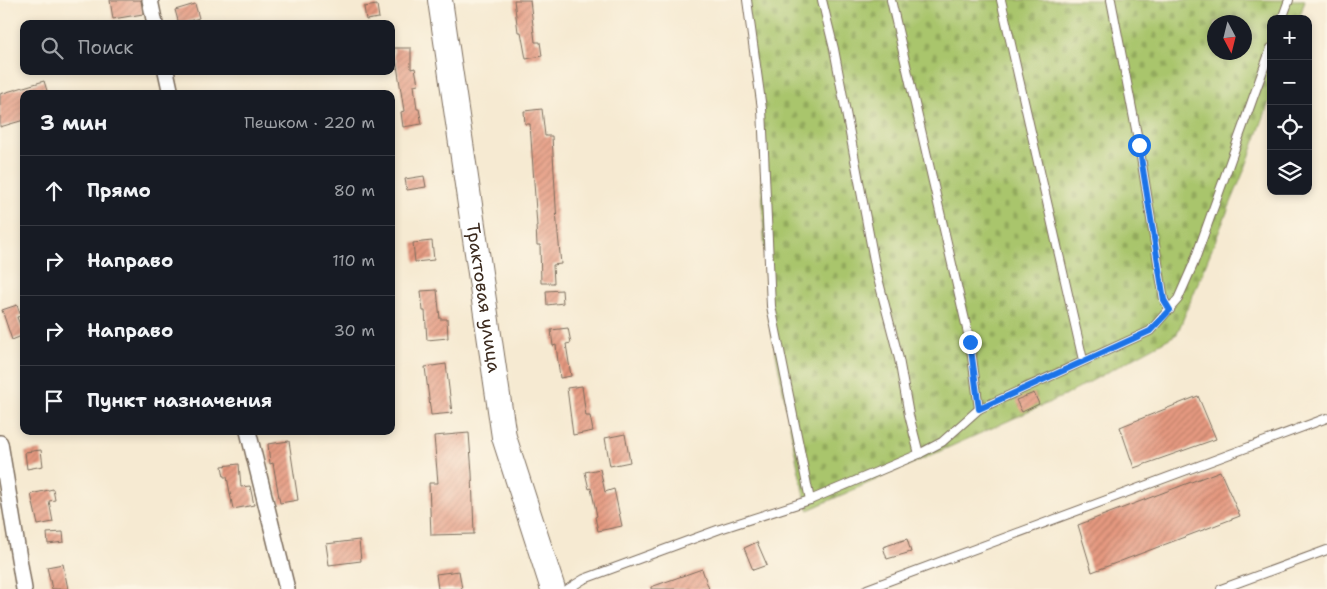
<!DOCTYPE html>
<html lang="ru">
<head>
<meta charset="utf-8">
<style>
	body { margin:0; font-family:"Shantell Sans",sans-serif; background:#242831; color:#f1f3f6 }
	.controls { position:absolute; right:15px; top:15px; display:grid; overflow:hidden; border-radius:10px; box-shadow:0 2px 8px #0003 }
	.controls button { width:45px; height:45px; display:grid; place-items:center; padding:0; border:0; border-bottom:1px solid #363941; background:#171b24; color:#f1f3f6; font:25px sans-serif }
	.compass { position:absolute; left:1207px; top:15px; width:45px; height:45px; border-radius:50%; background:#171b24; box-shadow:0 2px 8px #0003; rotate:173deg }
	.stop { position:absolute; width:15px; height:15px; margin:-11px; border:4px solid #1a73e8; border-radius:50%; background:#fff }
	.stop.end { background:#1a73e8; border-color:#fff; box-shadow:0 1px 5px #0008 }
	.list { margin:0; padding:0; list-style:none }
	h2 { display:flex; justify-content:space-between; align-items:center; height:65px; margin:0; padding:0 20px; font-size:21px }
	h2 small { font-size:16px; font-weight:400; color:#9ea1a6 }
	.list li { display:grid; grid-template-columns:32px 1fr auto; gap:15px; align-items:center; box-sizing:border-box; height:70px; padding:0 20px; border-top:1px solid #363941 }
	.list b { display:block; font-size:19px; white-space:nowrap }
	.list em { font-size:16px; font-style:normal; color:#9ea1a6 }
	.icon { flex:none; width:28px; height:28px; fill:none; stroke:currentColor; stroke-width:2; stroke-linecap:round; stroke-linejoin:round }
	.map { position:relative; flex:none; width:1327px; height:589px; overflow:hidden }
	.search { position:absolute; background:#171b24; box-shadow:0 2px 8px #0003; left:20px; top:20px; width:375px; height:55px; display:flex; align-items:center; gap:12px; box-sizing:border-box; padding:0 18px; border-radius:10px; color:#9ea1a6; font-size:19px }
	.panel { position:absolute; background:#171b24; box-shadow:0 2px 8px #0003; left:20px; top:90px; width:375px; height:345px; border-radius:10px }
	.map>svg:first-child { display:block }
</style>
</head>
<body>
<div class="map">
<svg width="1327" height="589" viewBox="0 0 1327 589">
	<defs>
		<pattern id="cemetery-stones" width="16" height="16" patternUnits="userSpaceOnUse" patternTransform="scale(1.25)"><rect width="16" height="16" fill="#a9c56c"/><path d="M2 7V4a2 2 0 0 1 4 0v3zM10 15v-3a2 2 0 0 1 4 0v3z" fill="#92a95d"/></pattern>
		<pattern id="building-hatch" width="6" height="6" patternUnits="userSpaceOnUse" patternTransform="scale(1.25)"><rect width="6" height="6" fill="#e59980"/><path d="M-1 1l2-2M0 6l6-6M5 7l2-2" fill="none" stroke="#bb7d68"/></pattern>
	</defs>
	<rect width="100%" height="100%" fill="#fcf5e5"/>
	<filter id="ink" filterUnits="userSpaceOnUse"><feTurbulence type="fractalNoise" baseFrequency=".02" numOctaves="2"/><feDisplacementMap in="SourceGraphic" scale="10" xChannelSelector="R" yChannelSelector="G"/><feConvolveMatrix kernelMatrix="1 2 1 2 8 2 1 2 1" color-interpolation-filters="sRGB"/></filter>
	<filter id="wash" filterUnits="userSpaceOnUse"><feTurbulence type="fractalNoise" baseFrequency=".0096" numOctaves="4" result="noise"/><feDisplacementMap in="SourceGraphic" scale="20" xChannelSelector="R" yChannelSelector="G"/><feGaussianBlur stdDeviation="1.12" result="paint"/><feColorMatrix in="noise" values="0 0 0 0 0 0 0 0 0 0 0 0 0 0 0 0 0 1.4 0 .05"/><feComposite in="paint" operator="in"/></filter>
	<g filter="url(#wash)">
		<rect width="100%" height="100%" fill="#f6ead2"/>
		<!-- cemetery -->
		<path fill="url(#cemetery-stones)" stroke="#727845" fill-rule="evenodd" d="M743,0H1305L1299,19H1271V97L1246,166L1177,334L1064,396L808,510L798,468L767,307L759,109ZM1214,22H1244V52H1214Z"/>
		<g id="blocks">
			<!-- building -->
			<g fill="url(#building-hatch)">
				<path d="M110,0H141L143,14L113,19Z"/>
				<path d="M514,0H530L535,42H540L542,56L526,59L521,32H518Z"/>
				<path d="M195,4L199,18L179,24L175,10Z"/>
				<path d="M377,5L379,18L366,20L364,7Z"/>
				<path d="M394,48H411V69L415,68L418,84L414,85L417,109H419L422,124L403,127L401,112L404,111L396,59H394Z"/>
				<path d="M44,81L48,94H24V120L0,127V94Z"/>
				<path d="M542,109L545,136H552L557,224L561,264L553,265L554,283H541L540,245H537L536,226H537L530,124H525L524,111Z"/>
				<path d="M424,176L426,187L407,190L405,179Z"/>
				<path d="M432,241L434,260L415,262L413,243Z"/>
				<path d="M437,290L440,319H447L448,338L427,340L425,311H423L421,291Z"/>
				<path d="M562,290L563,303L547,305L546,291Z"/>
				<path d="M17,305L21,316L17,317L24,335L12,340L2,310Z"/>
				<path d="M568,328L571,343L566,344L571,376L560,378L556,345L553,346L551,330Z"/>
				<path d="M446,364L452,413L431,415L425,367Z"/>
				<path d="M582,386L586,416H590L593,431L573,435L567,388Z"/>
				<path d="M1034,393L1039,404L1022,412L1016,400Z"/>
				<path d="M1198,396L1216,439L1134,468L1120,427Z"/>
				<path d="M469,433L472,473L474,534L431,535L429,483H438L434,436Z"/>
				<path d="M625,434L630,462L610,466L605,438Z"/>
				<path d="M289,441L298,500L280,503L273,463L270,464L268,444Z"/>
				<path d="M41,450L43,466L27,469L25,452Z"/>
				<path d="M239,464L241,487L250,486L254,505L233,509L227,477H224L222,466Z"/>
				<path d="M600,469L605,492L614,489L622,526L598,531L595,517L597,516L591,488L589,489L585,472Z"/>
				<path d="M1220,471L1240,516L1092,572L1078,525Z"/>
				<path d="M53,489L55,500L49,501L53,522L38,525L31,494Z"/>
				<path d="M63,532L64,542L48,544L47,533Z"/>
				<path d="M907,539L911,552L887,559L883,547Z"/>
				<path d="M359,540L361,561L329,565L326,544Z"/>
				<path d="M757,542L767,565L753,570L744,548Z"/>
				<path d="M63,564L68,589H52L47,567Z"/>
				<path d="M702,569L709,589H651V587Z"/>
				<path d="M459,571L462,589H438L436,574Z"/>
			</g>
		</g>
	</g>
	<g filter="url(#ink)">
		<use href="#blocks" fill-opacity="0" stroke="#7c6d5d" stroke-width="1"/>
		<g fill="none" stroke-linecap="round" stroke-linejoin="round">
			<!-- lane casing -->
			<g stroke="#7c6d5d" stroke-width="10">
				<g id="lane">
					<path d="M747,0L762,109L771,306L810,500"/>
					<path d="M822,0L834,49L876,271L899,359L909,415L919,454"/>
					<path d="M891,0L970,342L979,409"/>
					<path d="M1001,0L1083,360"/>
					<path d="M1111,0L1139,145L1164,300L1170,310"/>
					<path d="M1282,19L1289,0"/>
					<path d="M568,589L584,579L720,529L810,500L919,454L942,442L979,409L1150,331L1178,299L1193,265L1271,48"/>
					<path d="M867,589L1327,418"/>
					<path d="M1221,589L1327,550"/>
				</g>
			</g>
			<!-- street casing -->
			<g stroke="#7c6d5d" stroke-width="18">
				<g id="street">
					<path d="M150,0L155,24"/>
					<path d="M166,71L171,94"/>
					<path d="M248,431L287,589"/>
					<path d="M0,443L24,589"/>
				</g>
			</g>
			<!-- primary casing -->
			<g stroke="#7c6d5d" stroke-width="26">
				<g id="primary">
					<path id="s1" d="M440,0L504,437L553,589"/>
				</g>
			</g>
			<!-- lane -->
			<use href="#lane" stroke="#fff" stroke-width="8"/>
			<!-- street -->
			<use href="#street" stroke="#fff" stroke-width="15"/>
			<!-- primary -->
			<use href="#primary" stroke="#fff" stroke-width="24"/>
		</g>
	</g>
	<g fill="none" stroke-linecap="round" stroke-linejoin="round" filter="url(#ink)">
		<!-- route -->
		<path stroke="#1a73e8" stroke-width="6" d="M970,342L979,409L1150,331L1170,310L1164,300L1139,145"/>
	</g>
	<g text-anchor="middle" stroke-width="4" stroke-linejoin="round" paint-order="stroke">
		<!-- street labels -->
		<g font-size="18" fill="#3b2a1e" stroke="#fcf5e5">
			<text dy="6" stroke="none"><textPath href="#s1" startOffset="301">Трактовая улица</textPath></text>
		</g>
	</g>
</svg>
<div class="controls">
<button>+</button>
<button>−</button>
<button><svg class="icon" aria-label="locate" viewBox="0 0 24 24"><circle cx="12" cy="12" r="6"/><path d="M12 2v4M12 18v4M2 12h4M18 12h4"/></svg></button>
<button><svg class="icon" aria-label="layers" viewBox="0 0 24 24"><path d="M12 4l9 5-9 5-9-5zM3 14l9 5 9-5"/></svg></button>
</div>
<svg class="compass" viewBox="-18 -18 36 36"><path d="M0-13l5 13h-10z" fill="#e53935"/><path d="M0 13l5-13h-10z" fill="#9ea1a6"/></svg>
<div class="stop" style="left:1139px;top:145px"></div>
<div class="stop end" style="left:970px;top:342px"></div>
<div class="search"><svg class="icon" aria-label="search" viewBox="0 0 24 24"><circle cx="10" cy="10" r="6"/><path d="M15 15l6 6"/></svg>Поиск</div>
<section class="panel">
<h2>3 мин<small>Пешком · 220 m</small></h2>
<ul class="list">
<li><svg class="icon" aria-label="ahead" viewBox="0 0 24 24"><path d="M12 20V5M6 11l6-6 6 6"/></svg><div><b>Прямо</b></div><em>80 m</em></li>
<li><svg class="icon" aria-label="right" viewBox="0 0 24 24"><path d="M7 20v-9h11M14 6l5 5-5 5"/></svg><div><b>Направо</b></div><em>110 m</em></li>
<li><svg class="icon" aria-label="right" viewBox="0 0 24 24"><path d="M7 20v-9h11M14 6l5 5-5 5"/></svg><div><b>Направо</b></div><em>30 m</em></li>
<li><svg class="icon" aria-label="arrive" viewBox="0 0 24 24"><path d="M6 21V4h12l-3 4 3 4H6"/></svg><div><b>Пункт назначения</b></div></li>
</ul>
</section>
</div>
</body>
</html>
